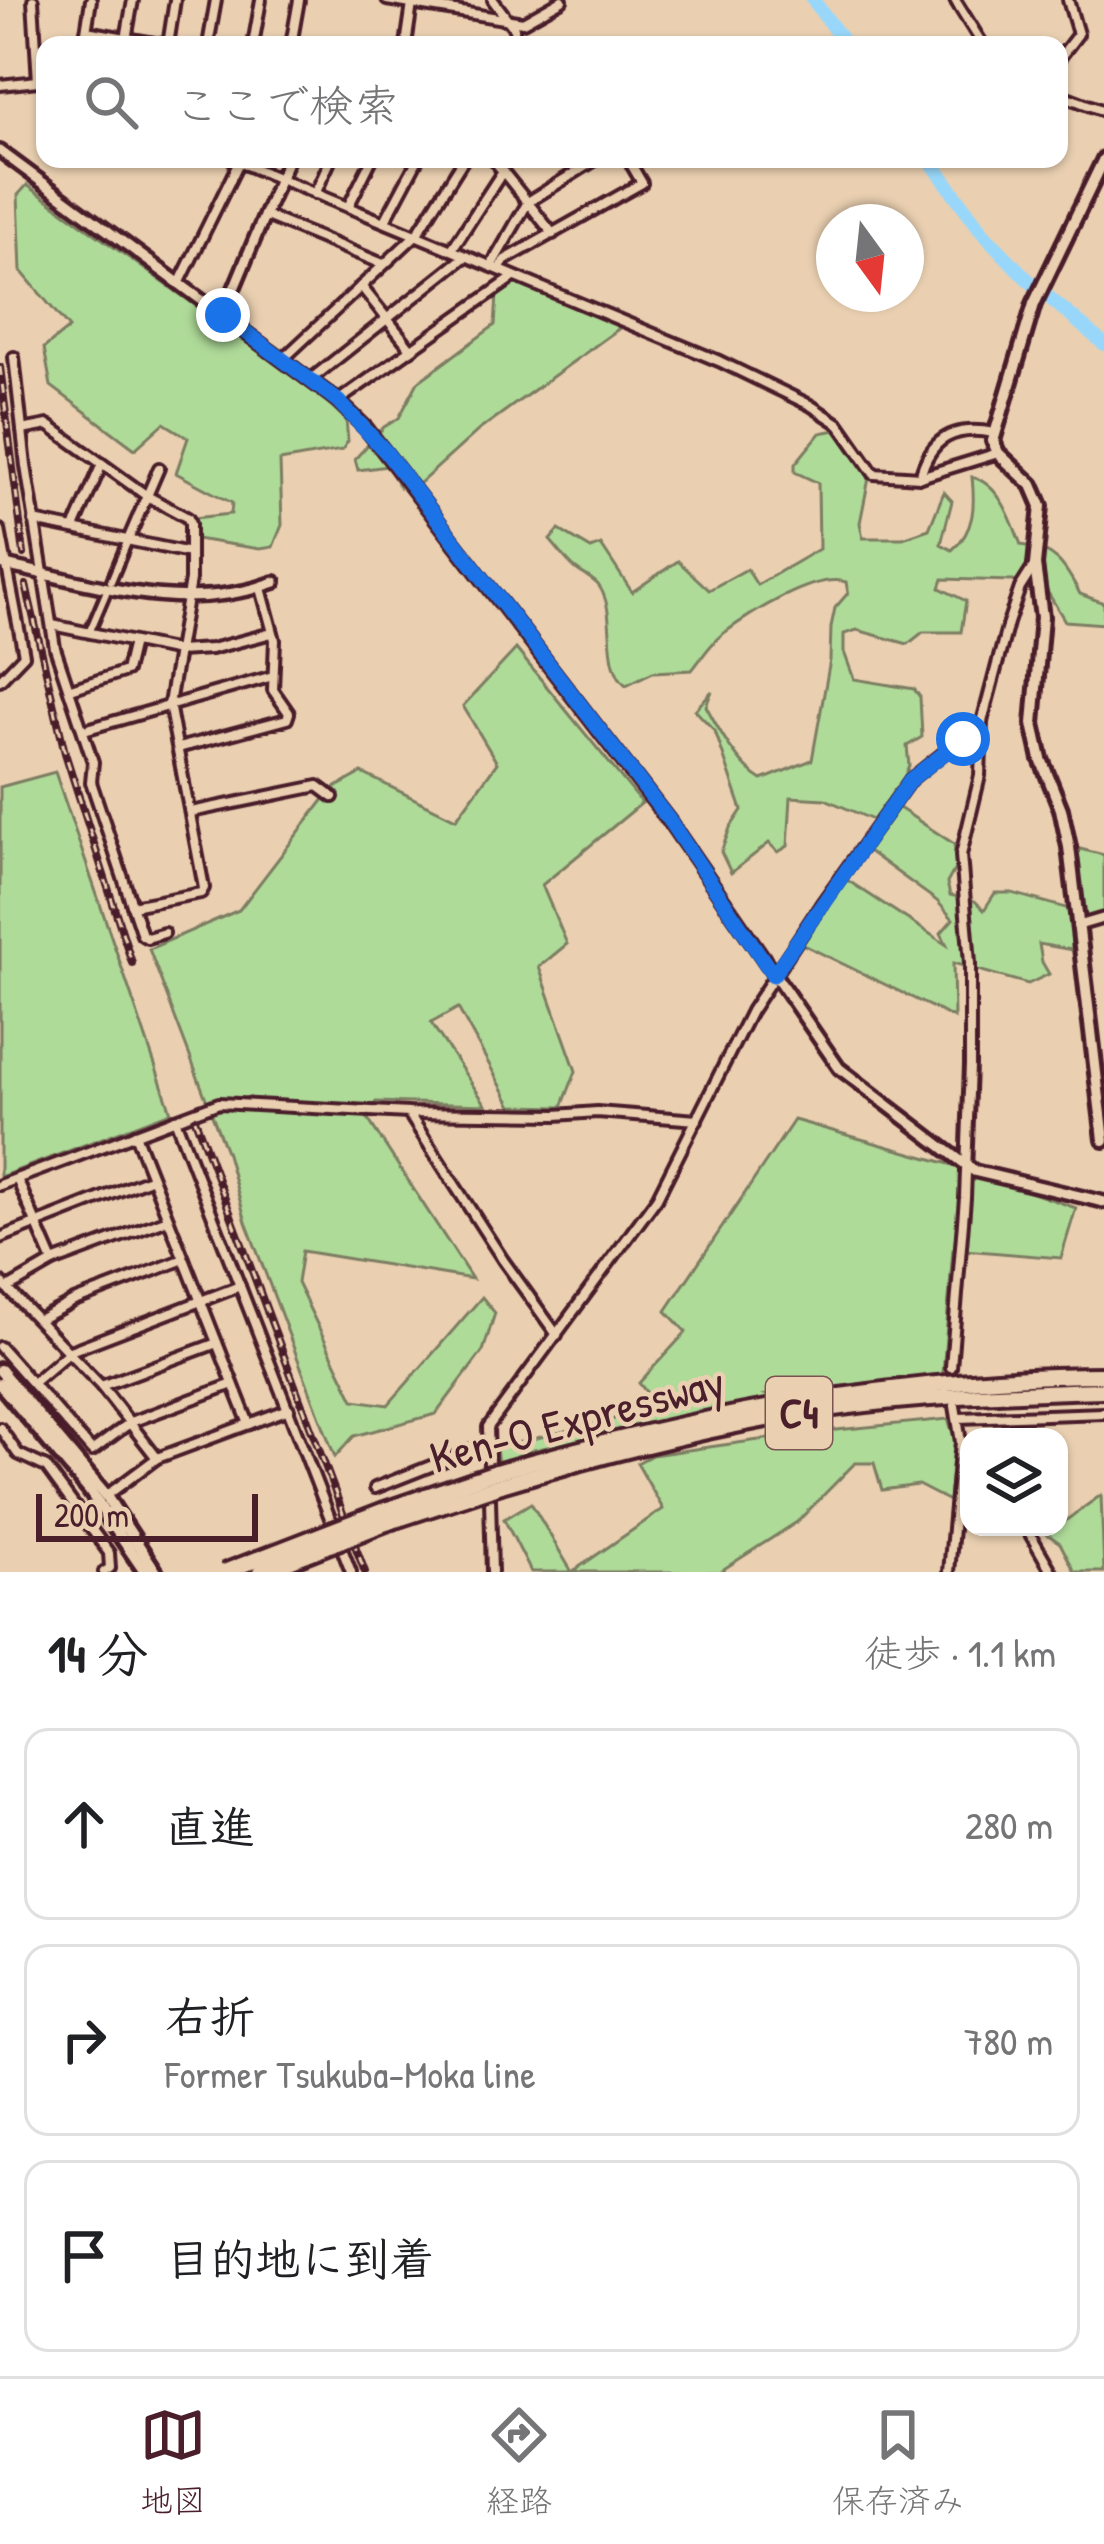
<!DOCTYPE html>
<html lang="ja">
<head>
<meta charset="utf-8">
<style>
	body { margin:0; font-family:"Patrick Hand","Klee One",sans-serif; background:#f6f6f6; color:#202124 }
	.controls { position:absolute; right:36px; bottom:36px; display:grid; overflow:hidden; border-radius:24px; box-shadow:0 3px 9px #0004 }
	.controls button { width:108px; height:108px; display:grid; place-items:center; padding:0; border:0; border-bottom:3px solid #e0e0e0; background:#fff; color:#202124; font:60px sans-serif }
	.compass { position:absolute; left:816px; top:204px; width:108px; height:108px; border-radius:50%; background:#fff; box-shadow:0 3px 9px #0004; rotate:165deg }
	.scale { position:absolute; left:36px; bottom:30px; width:222px; box-sizing:border-box; padding-left:12px; border:6px solid #4a1f2b; border-top:0; font-size:33px; line-height:42px; white-space:nowrap; color:#4a1f2b; -webkit-text-stroke:9px #ead0b1; paint-order:stroke }
	.stop { position:absolute; width:36px; height:36px; margin:-27px; border:9px solid #1a73e8; border-radius:50%; background:#fff }
	.stop.end { background:#1a73e8; border-color:#fff; box-shadow:0 3px 12px #0008 }
	.list { margin:0; padding:0; list-style:none }
	h2 { display:flex; justify-content:space-between; align-items:center; height:156px; margin:0; padding:0 48px; font-size:51px }
	h2 small { font-size:39px; font-weight:400; color:#757577 }
	.list li { display:grid; grid-template-columns:78px 1fr auto; gap:36px; align-items:center; box-sizing:border-box; height:192px; margin:0 24px 24px; padding:0 24px; border:3px solid #e0e0e0; border-radius:24px }
	.list b { display:block; font-size:45px; white-space:nowrap }
	.list p { margin:0; font-size:39px; white-space:nowrap; color:#757577 }
	.list em { font-size:39px; font-style:normal; color:#757577 }
	.icon { flex:none; width:66px; height:66px; fill:none; stroke:currentColor; stroke-width:2; stroke-linecap:round; stroke-linejoin:round }
	.map { position:relative; flex:none; width:1104px; height:1572px; overflow:hidden }
	.search { position:absolute; background:#fff; box-shadow:0 3px 9px #0004; left:36px; right:36px; top:36px; height:132px; display:flex; align-items:center; gap:30px; box-sizing:border-box; padding:0 42px; border-radius:24px; color:#757577; font-size:45px }
	.sheet { height:804px; background:#fff }
	nav { display:flex; justify-content:space-around; align-items:center; box-sizing:border-box; height:168px; border-top:3px solid #e0e0e0; background:#fff; font-size:33px; color:#757577 }
	nav a { display:grid; justify-items:center; gap:6px }
	nav .on { color:#4a1f2b }
	.map>svg:first-child { display:block }
</style>
</head>
<body>
<div class="map">
<svg width="1104" height="1572" viewBox="0 0 1104 1572">
	<rect width="100%" height="100%" fill="#ead0b1"/>
	<filter id="ink" filterUnits="userSpaceOnUse"><feTurbulence type="fractalNoise" baseFrequency=".00833" numOctaves="2"/><feDisplacementMap in="SourceGraphic" scale="24" xChannelSelector="R" yChannelSelector="G"/><feConvolveMatrix kernelMatrix="1 2 1 2 8 2 1 2 1" color-interpolation-filters="sRGB"/></filter>
	<g filter="url(#ink)">
		<!-- green -->
		<g fill="#afdb99" stroke="#7c7d62" stroke-width="3">
			<path d="M27,185L314,390L346,420L348,441L342,450L280,461L282,525L273,547L260,549L183,537L194,518L231,514L232,503L176,473L188,438L164,423L135,449L51,386L44,348L69,328L21,271L18,195Z"/>
			<path d="M516,283L621,327L479,430L420,483L400,487L387,466L358,470L355,459L384,427L399,418L418,382L495,325L497,295Z"/>
			<path d="M836,430L869,478L860,523L863,538H903L929,529L944,492L952,501L941,544L952,550C975,531 975,505 972,477C1000,484 1012,521 1021,545C1055,549 1065,565 1080,594L1104,603V624L1065,621L1047,591L1013,581L943,579L940,588L966,601L961,632H923L908,644L857,630L844,634V652L854,679L914,689L920,697L922,737L907,746L909,766L893,804L954,844L957,865L947,883L950,895L975,901L984,910L995,893H1012L1084,913L1076,848L1104,855V913L1071,925L1072,950L1039,944L1042,962L1049,974L1028,984L953,963L954,1018L802,944L844,878L947,945L941,933L953,919L937,901L868,851L875,821L825,799L791,797L788,846L778,852L769,843L731,873L721,852L730,828L742,810L715,731L695,710L712,691L706,706C719,730 738,766 762,780L812,760L830,660L831,627L835,608L848,593L846,582C815,572 750,614 724,633C711,642 702,658 692,670L653,672L626,685C601,664 618,613 599,586C594,579 582,574 576,569C566,561 559,550 550,540L559,530L591,549L601,545L632,592L678,561L709,590L747,569L757,585L819,549L818,483L795,472V464L820,433Z"/>
			<path d="M516,649L642,803L542,885L567,944L539,967L576,1071L562,1107L512,1106L458,1008L431,1023L486,1105L376,1102L366,1116L472,1279L302,1251L297,1283L354,1400L388,1405L482,1297L495,1313L483,1351L436,1414L354,1436L335,1457L246,1222L227,1154L149,949L239,910L331,790L362,773L456,819L497,763L463,706Z"/>
			<path d="M55,772L171,1112L0,1177V787Z"/>
			<path d="M794,1120L953,1165L1076,1208L1061,1258L953,1249L943,1374L767,1395L774,1398L534,1450L498,1465L496,1448L659,1408L639,1383L686,1332L666,1311Z"/>
			<path d="M948,1419L955,1439L949,1501L918,1485L882,1490L874,1463H855L797,1522L719,1572H531L504,1519L531,1503L572,1572L663,1509L637,1463L652,1455L816,1432Z"/>
			<path d="M1101,1495L1104,1572H1075L1060,1543L1047,1534Z"/>
		</g>
		<g fill="none" stroke-linecap="round" stroke-linejoin="round">
			<!-- river -->
			<g stroke="#99d7fa" stroke-width="14">
				<path d="M813,0L846,45"/>
				<path d="M929,159L983,233L1026,278L1104,344"/>
			</g>
			<!-- pedestrian casing -->
			<g stroke="#4a1f2b" stroke-width="15">
				<g id="pedestrian">
					<path d="M111,581L128,540"/>
					<path d="M89,633L106,593"/>
				</g>
			</g>
			<!-- minor casing -->
			<g stroke="#4a1f2b" stroke-width="16">
				<g id="minor">
					<path d="M33,0L38,81"/>
					<path d="M387,0L523,22L562,0"/>
					<path d="M493,0L514,28L515,45"/>
					<path d="M955,0L983,45"/>
					<path d="M86,31L166,45"/>
					<path d="M84,45L91,0"/>
					<path d="M125,45L133,0"/>
					<path d="M168,45L175,0"/>
					<path d="M208,45L216,0"/>
					<path d="M253,45L261,0"/>
					<path d="M291,45L299,0"/>
					<path d="M406,45L412,4"/>
					<path d="M1059,59L1078,34L1068,0"/>
					<path d="M0,85L38,81L45,84"/>
					<path d="M1059,94L1104,111"/>
					<path d="M232,159L719,361L810,405L839,424L874,474L920,477L998,453"/>
					<path d="M493,159L553,234"/>
					<path d="M315,194L331,159"/>
					<path d="M348,207L372,159"/>
					<path d="M264,215L383,264"/>
					<path d="M385,221L418,159"/>
					<path d="M452,249L503,171"/>
					<path d="M491,266L528,202L597,159"/>
					<path d="M499,269L505,260L642,183L628,159"/>
					<path d="M179,284L239,162"/>
					<path d="M361,286L411,349"/>
					<path d="M14,357L26,466L55,648L93,762L91,782L142,935L147,938L164,933"/>
					<path d="M282,360L417,234L464,159"/>
					<path d="M310,380L466,256"/>
					<path d="M338,401L514,277"/>
					<path d="M22,430L48,425L147,496L188,518L190,524V580L169,704L204,888L201,893L132,906"/>
					<path d="M920,477C930,438 955,425 994,433"/>
					<path d="M34,521L190,553"/>
					<path d="M74,528L102,464"/>
					<path d="M0,530L24,655L0,680"/>
					<path d="M128,540L159,468"/>
					<path d="M52,625L178,651L211,649L268,634"/>
					<path d="M71,689L126,671L133,642"/>
					<path d="M84,730L273,676"/>
					<path d="M178,748L287,719L289,713L273,690L275,640L261,588"/>
					<path d="M191,812L318,786L333,797"/>
					<path d="M1077,926L1104,918"/>
					<path d="M409,1114L503,1260L557,1335"/>
					<path d="M175,1119L351,1572"/>
					<path d="M135,1134L249,1424"/>
					<path d="M17,1179L53,1262"/>
					<path d="M0,1185L219,1103L409,1113L556,1115L597,1112L697,1120"/>
					<path d="M0,1238L152,1178"/>
					<path d="M0,1281L101,1386L157,1458"/>
					<path d="M8,1288L53,1262L168,1219"/>
					<path d="M40,1319L74,1301L184,1259"/>
					<path d="M0,1347L92,1451L131,1422L233,1384"/>
					<path d="M951,1367L965,1198L970,1065V963L961,855L980,776L982,722L1008,623L1020,588L1034,566"/>
					<path d="M34,1382L70,1351L240,1286"/>
					<path d="M101,1386L217,1343"/>
					<path d="M959,1418L1104,1413"/>
					<path d="M0,1428L18,1454L46,1467L109,1553L110,1568L104,1572"/>
					<path d="M375,1488L489,1443"/>
					<path d="M106,1496L157,1458L289,1409"/>
					<path d="M1026,1527L1052,1572"/>
					<path d="M492,1572L488,1427L657,1198L751,1011L822,903L910,780L982,722"/>
					<path d="M949,1572L961,1442L955,1406"/>
				</g>
			</g>
			<!-- tertiary casing -->
			<g stroke="#4a1f2b" stroke-width="18">
				<g id="tertiary">
					<path d="M0,151L338,401L366,428L669,821L839,1068L974,1171L1104,1202"/>
					<path d="M223,315L288,159"/>
					<path d="M0,564C91,583 184,616 275,582"/>
				</g>
			</g>
			<!-- secondary casing -->
			<g stroke="#4a1f2b" stroke-width="20">
				<path id="secondary" d="M1104,159L1034,304L993,441L998,453L1032,485L1041,506L1035,565L1042,617L1033,724L1041,759L1061,809L1069,847L1104,1140"/>
			</g>
			<!-- primary casing -->
			<g stroke="#4a1f2b" stroke-width="20">
				<g id="primary">
					<path d="M0,1370L106,1496L156,1572"/>
					<path d="M0,1384L89,1490L145,1572"/>
				</g>
			</g>
			<!-- motorway casing -->
			<g stroke="#4a1f2b" stroke-width="22">
				<g id="motorway">
					<path d="M496,1472C694,1415 898,1376 1104,1375"/>
					<path d="M501,1485C598,1456 695,1431 794,1414C896,1397 1001,1393 1104,1390"/>
				</g>
			</g>
			<!-- pedestrian -->
			<use href="#pedestrian" stroke="#ead0b1" stroke-width="6"/>
			<!-- minor -->
			<use href="#minor" stroke="#ead0b1" stroke-width="8"/>
			<!-- tertiary -->
			<use href="#tertiary" stroke="#ead0b1" stroke-width="9"/>
			<!-- secondary -->
			<use href="#secondary" stroke="#ead0b1" stroke-width="10"/>
			<!-- primary -->
			<use href="#primary" stroke="#ead0b1" stroke-width="10"/>
			<!-- motorway -->
			<use href="#motorway" stroke="#ead0b1" stroke-width="14"/>
			<!-- rail casing -->
			<g stroke="#4a1f2b" stroke-width="8">
				<g id="rail">
					<path d="M0,367L24,554"/>
					<path d="M26,585L65,753L132,963"/>
					<path d="M195,1119L365,1572"/>
				</g>
			</g>
			<!-- rail -->
			<use href="#rail" stroke="#ead0b1" stroke-width="3" stroke-dasharray="9" stroke-linecap="butt"/>
			<!-- motorway-bridge casing -->
			<g stroke="#4a1f2b" stroke-width="22" stroke-linecap="butt">
				<g id="motorway-bridge">
					<path d="M224,1572L382,1511L496,1472"/>
					<path d="M261,1572L386,1523L501,1485"/>
				</g>
			</g>
			<!-- motorway-bridge -->
			<use href="#motorway-bridge" stroke="#ead0b1" stroke-width="14"/>
		</g>
	</g>
	<g fill="none" stroke-linecap="round" stroke-linejoin="round" filter="url(#ink)">
		<!-- route -->
		<path stroke="#1a73e8" stroke-width="15" d="M223,315L338,401L386,452L669,820L773,975L910,780L963,739"/>
	</g>
	<g text-anchor="middle" stroke-width="9" stroke-linejoin="round" paint-order="stroke">
		<!-- shield labels -->
		<rect fill="#ead0b1" stroke="#7a5453" stroke-width="3" x="766" y="1377" width="66" height="72" rx="9"/>
		<g font-size="42" font-weight="bold" fill="#4a1f2b">
			<text x="799" y="1428">C4</text>
		</g>
		<!-- street labels -->
		<g font-size="45" fill="#4a1f2b" stroke="#ead0b1">
			<text transform="translate(577 1419) rotate(-15)" y="16">Ken-O Expressway</text>
		</g>
	</g>
</svg>
<div class="controls">
<button><svg class="icon" aria-label="layers" viewBox="0 0 24 24"><path d="M12 4l9 5-9 5-9-5zM3 14l9 5 9-5"/></svg></button>
</div>
<svg class="compass" viewBox="-18 -18 36 36"><path d="M0-13l5 13h-10z" fill="#e53935"/><path d="M0 13l5-13h-10z" fill="#757577"/></svg>
<div class="scale">200 m</div>
<div class="stop" style="left:963px;top:739px"></div>
<div class="stop end" style="left:223px;top:315px"></div>
<div class="search"><svg class="icon" aria-label="search" viewBox="0 0 24 24"><circle cx="10" cy="10" r="6"/><path d="M15 15l6 6"/></svg>ここで検索</div>
</div>
<section class="sheet">
<h2>14 分<small>徒歩 · 1.1 km</small></h2>
<ul class="list">
<li><svg class="icon" aria-label="ahead" viewBox="0 0 24 24"><path d="M12 20V5M6 11l6-6 6 6"/></svg><div><b>直進</b></div><em>280 m</em></li>
<li><svg class="icon" aria-label="right" viewBox="0 0 24 24"><path d="M7 20v-9h11M14 6l5 5-5 5"/></svg><div><b>右折</b><p>Former Tsukuba-Moka line</p></div><em>780 m</em></li>
<li><svg class="icon" aria-label="arrive" viewBox="0 0 24 24"><path d="M6 21V4h12l-3 4 3 4H6"/></svg><div><b>目的地に到着</b></div></li>
</ul>
</section>
<nav>
<a class="on"><svg class="icon" aria-label="map" viewBox="0 0 24 24"><path d="M3 6l6-2 6 2 6-2v14l-6 2-6-2-6 2zM9 4v14M15 6v14"/></svg>地図</a>
<a><svg class="icon" aria-label="directions" viewBox="0 0 24 24"><path d="M12 3l9 9-9 9-9-9zM9 14v-3h6M13 9l2 2-2 2"/></svg>経路</a>
<a><svg class="icon" aria-label="saved" viewBox="0 0 24 24"><path d="M7 4h10v16l-5-4-5 4z"/></svg>保存済み</a>
</nav>
</body>
</html>
